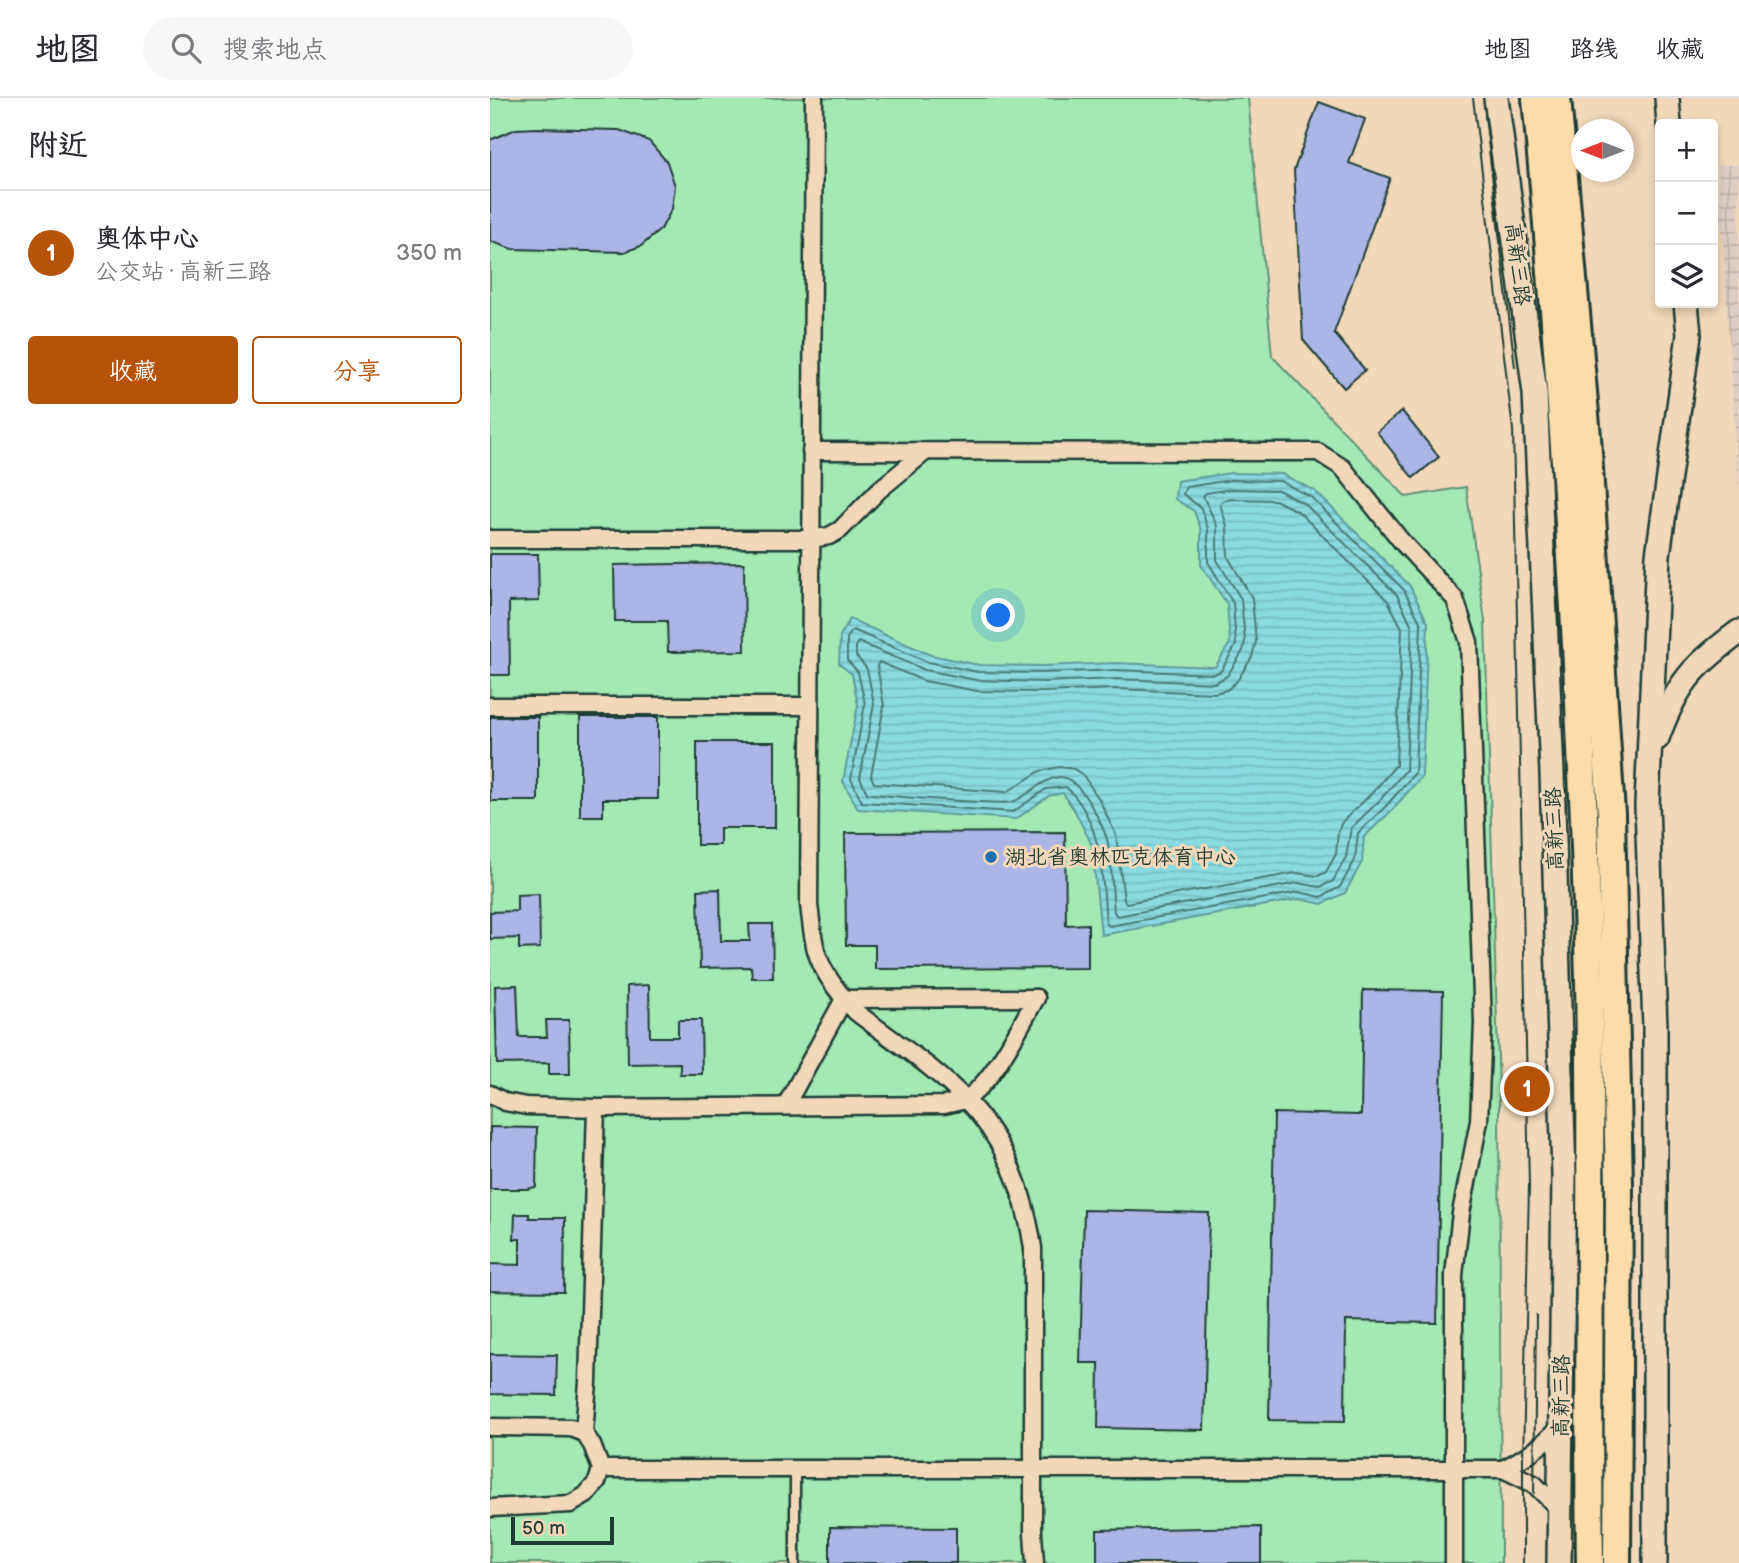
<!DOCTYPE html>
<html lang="zh">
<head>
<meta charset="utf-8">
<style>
	body { margin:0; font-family:"Balsamiq Sans","LXGW WenKai TC",sans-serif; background:#f7f7f7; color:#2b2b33 }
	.controls { position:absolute; right:21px; top:21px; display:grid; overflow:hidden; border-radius:7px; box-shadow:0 4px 10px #0003 }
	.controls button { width:63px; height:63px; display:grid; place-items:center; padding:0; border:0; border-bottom:2px solid #e1e1e2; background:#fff; color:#2b2b33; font:35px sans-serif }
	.compass { position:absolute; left:1081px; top:21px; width:63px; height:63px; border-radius:50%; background:#fff; box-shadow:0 4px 10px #0003; rotate:270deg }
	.scale { position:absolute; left:21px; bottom:18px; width:103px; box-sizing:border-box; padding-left:7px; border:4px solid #1f3d34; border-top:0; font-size:19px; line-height:24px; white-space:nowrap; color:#1f3d34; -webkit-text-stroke:5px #f0d8b8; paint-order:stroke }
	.you { position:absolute; left:509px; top:518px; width:24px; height:24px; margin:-18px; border:5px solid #fff; border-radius:50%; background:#1a73e8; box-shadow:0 0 0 10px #1a73e833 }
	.badge { display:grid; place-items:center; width:46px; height:46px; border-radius:50%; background:#b45309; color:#fff; font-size:23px; font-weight:700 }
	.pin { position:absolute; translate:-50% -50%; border:4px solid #fff; box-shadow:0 2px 7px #0006 }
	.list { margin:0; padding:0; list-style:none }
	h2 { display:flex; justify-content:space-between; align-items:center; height:91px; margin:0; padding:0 28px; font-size:30px }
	h2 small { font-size:23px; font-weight:400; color:#7c7c81 }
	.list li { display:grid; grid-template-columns:46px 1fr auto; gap:21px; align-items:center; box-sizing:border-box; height:126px; padding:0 28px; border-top:2px solid #e1e1e2 }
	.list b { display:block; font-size:26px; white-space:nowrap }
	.list p { margin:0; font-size:23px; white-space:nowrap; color:#7c7c81 }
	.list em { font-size:23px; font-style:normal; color:#7c7c81 }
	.actions { display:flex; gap:14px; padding:21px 28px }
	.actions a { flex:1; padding:16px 0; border:2px solid #b45309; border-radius:7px; text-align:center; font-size:24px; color:#b45309 }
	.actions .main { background:#b45309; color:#fff }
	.icon { flex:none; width:38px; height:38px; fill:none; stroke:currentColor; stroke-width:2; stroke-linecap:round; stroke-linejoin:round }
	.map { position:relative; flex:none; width:1249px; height:1465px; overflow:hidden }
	header { display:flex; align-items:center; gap:42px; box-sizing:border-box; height:98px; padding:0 35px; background:#fff; border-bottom:2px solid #e1e1e2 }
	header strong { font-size:33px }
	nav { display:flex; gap:38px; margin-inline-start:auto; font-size:24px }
	.search { width:490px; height:63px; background:#f7f7f7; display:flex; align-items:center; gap:18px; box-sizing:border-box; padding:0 24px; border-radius:38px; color:#7c7c81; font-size:26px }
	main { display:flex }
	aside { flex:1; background:#fff }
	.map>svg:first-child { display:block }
</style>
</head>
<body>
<header>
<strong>地图</strong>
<div class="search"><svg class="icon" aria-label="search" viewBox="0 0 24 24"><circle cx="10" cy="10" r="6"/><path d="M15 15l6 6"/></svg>搜索地点</div>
<nav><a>地图</a><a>路线</a><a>收藏</a></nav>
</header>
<main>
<aside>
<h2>附近<small></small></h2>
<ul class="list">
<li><span class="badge">1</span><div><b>奥体中心</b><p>公交站 · 高新三路</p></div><em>350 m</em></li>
</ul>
<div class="actions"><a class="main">收藏</a><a>分享</a></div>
</aside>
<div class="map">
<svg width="1249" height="1465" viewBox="0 0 1249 1465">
	<defs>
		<pattern id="industrial-grid" width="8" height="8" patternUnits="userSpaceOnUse" patternTransform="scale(1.75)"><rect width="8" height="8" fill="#dccec6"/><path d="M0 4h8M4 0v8" fill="none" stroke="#bcb2ab"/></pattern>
		<pattern id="water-rules" width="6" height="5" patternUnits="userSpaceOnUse" patternTransform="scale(1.75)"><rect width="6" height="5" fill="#89dae1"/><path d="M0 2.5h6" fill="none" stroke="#76bcc2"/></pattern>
	</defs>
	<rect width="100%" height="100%" fill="#f0d8b8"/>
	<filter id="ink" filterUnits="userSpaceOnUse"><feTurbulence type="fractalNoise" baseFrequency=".0143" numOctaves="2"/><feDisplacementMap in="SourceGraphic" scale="14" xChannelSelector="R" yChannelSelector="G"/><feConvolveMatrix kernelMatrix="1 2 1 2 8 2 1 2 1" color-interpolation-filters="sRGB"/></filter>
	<g filter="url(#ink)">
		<!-- industrial -->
		<path fill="url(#industrial-grid)" d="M1228,67H1249V398Z"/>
		<!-- green -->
		<path fill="#a4e8b4" stroke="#629274" stroke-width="2" d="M0,0H758L782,258L916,399L976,389L995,523L1009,994L1011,1465H0Z"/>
		<!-- water -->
		<path fill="url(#water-rules)" stroke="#5f9b9c" stroke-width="2" d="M741,375L792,376L825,393L920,488L938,525L932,678L901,713L874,739L872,764L855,795L832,806L810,801L611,837L602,747L586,715L573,695L559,698L526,721L368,711L353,683L368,607L362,576L349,566L350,538L360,521L441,557L489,567L554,568L625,565L725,569L740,545L737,506L711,467V432L704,413L685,401L687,383Z"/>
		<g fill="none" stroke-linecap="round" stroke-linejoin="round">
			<!-- shore -->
			<g stroke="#497c79" stroke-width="2">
				<path d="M741,382L790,383L821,399L914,492L931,526L925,675L896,708L868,735L865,762L850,789L831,799L809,794L619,828L616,825C612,778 613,723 576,689L556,691L523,714L372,704L361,681L375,606L368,574L357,562V540L363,532L438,564L488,574L554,575L626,572L724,576L731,573L746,547L743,505L718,464V431L711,410L693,396L696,389Z"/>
				<path d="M742,391L788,392L815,406L907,497L922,528L916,672L890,702L861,730L856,759L843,783L830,789L808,785L627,818L624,814C622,792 622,767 618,745C614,728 589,677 569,679C549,682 540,698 522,704C515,707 388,698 377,695L370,680L384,606L377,571L366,558V547L368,544L435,572L486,582L554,584L626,581L724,585L737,578L753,553L755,543L751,501L727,462V428L713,398L716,395Z"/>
				<path d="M742,401L785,402L809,414L898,503L912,530L906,667L882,695L852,724L848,733L846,756L836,774L828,778L806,775L636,805L634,802L626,737L609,701L593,677L584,671L570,669L550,673L517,694L384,685L381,678L394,608L387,568L389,564L434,583L487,593L554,594L626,591L724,595L737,592L747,583L762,559L766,543L762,500L738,459L737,428L730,406L732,403Z"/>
			</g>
		</g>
		<!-- building -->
		<g fill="#adb5e6" stroke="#1f3d34" stroke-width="2">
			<path d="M829,4L875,21L859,65L900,80L844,235L875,272L854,290L813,242L804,72Z"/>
			<path d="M47,30L129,32L159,43L177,64L185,88L182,111L171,131L151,148L134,154L22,151L0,143V42L26,31Z"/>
			<path d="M912,313L949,359L923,380L887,334Z"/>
			<path d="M0,456H48L49,503L19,504L20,577H0Z"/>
			<path d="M254,465L255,553L178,554L177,523H125L124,467Z"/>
			<rect x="0" y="619" width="48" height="84"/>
			<path d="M90,619H168V701H113V718H90Z"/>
			<path d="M207,644H285V730H230V747H207Z"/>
			<path d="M575,734L576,827L598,826V870L385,871V847H356L355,735Z"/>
			<path d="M230,791L231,843H260L259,826H282L283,880H262L261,869L210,870L208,792Z"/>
			<path d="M49,796L50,850L29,851V840L0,841V814L27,813V797Z"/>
			<path d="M27,887L29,939H57L56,922H79L80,976H59V965L7,966L5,888Z"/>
			<path d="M159,887L160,939H188V922H211L212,976H190V965L138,966L137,888Z"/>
			<path d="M873,892L953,893L947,1225L856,1223L855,1323L779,1322L784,1015L871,1017Z"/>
			<path d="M0,1029L47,1030L46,1089L37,1091H0Z"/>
			<path d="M594,1112L719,1115L714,1332L608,1330L609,1265H590Z"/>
			<path d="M25,1116H39V1120H75L74,1194L0,1193V1166L30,1167V1141H24Z"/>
			<path d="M0,1256L67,1257L66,1297L0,1296Z"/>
			<path d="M340,1429L466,1430V1465H340Z"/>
			<path d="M771,1429V1465H607V1432Z"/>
		</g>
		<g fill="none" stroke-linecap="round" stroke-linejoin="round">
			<!-- service casing -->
			<g stroke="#1f3d34" stroke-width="13">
				<path id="service" d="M305,1465V1371"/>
			</g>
			<!-- minor casing -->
			<g stroke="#1f3d34" stroke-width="21">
				<g id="minor">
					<path d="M324,0L319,807C321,822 322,837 326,852C332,875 350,897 366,914C402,942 443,968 475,1001C515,1041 535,1096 543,1150V1435L545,1465"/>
					<path d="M321,353L828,354L853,370L912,444L965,501L979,544L993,925L989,1023L971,1115L964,1177V1465"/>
					<path d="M0,441H321L339,438L350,432L389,392L435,354"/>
					<path d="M0,608H320"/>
					<path d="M0,996L15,1004L36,1008L106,1010L454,1007C461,1005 470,1004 476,1001C503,984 530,928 546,900"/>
					<path d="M296,1007L354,901L546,900"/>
					<path d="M0,1329L81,1330L94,1335L102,1347L111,1371L107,1384L96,1397L81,1406L0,1410"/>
					<path d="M94,1335L98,1284L106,1010"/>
					<path d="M111,1371H1013L1044,1386L1069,1411"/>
					<path d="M1013,1371C1035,1360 1054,1347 1070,1328"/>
				</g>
			</g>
			<!-- secondary casing -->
			<g stroke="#1f3d34" stroke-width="28">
				<g id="secondary">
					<path d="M1006,0L1045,295L1062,675L1074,1077L1069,1465"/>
					<path d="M1177,0L1179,26"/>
					<path d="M1167,640C1187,585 1203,568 1249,534"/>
					<path d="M1165,1465V929L1157,707L1168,457L1199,237L1196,205"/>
				</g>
			</g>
			<!-- trunk casing -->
			<g stroke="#1f3d34" stroke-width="32">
				<g id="trunk">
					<path d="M1046,0C1073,294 1092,588 1099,883C1103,1077 1097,1271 1100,1465"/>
					<path d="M1067,0L1097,339L1121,716L1129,1087L1127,1465"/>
				</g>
			</g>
			<!-- service -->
			<use href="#service" stroke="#f0d8b8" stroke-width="8"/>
			<!-- minor -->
			<use href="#minor" stroke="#f0d8b8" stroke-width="16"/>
			<!-- secondary -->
			<use href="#secondary" stroke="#f0d8b8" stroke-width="23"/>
			<!-- trunk -->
			<use href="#trunk" stroke="#fddcac" stroke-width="26"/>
			<!-- tram -->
			<g stroke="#1f3d34" stroke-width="2">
				<path d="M983,0L1023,332L1039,1088L1033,1361V1465"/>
				<path d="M995,18L1025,269"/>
				<path d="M1044,1395L1046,1217"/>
			</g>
		</g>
	</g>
	<!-- markers -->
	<circle fill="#1f6fb2" stroke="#f0d8b8" stroke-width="2.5" cx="501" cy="759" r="7"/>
	<g text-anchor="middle" stroke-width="6" stroke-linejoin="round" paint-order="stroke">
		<!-- street labels -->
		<g font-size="21" fill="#1f3d34" stroke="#f0d8b8">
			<text transform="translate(1028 166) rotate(83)" y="7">高新三路</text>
			<text transform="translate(1064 731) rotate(-92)" y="7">高新三路</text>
			<text transform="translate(1071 1298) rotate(-89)" y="7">高新三路</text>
		</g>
		<!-- poi labels -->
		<g font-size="21" fill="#1f3d34" stroke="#f0d8b8" text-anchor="start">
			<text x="515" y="766">湖北省奥林匹克体育中心</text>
		</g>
	</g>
</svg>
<div class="controls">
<button>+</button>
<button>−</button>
<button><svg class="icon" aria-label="layers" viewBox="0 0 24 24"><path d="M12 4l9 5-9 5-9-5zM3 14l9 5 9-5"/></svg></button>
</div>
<svg class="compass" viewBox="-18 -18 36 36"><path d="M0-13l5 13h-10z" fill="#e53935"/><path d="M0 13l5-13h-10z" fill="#7c7c81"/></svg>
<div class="scale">50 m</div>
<div class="you"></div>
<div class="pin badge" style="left:1037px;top:991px">1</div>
</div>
</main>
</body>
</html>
